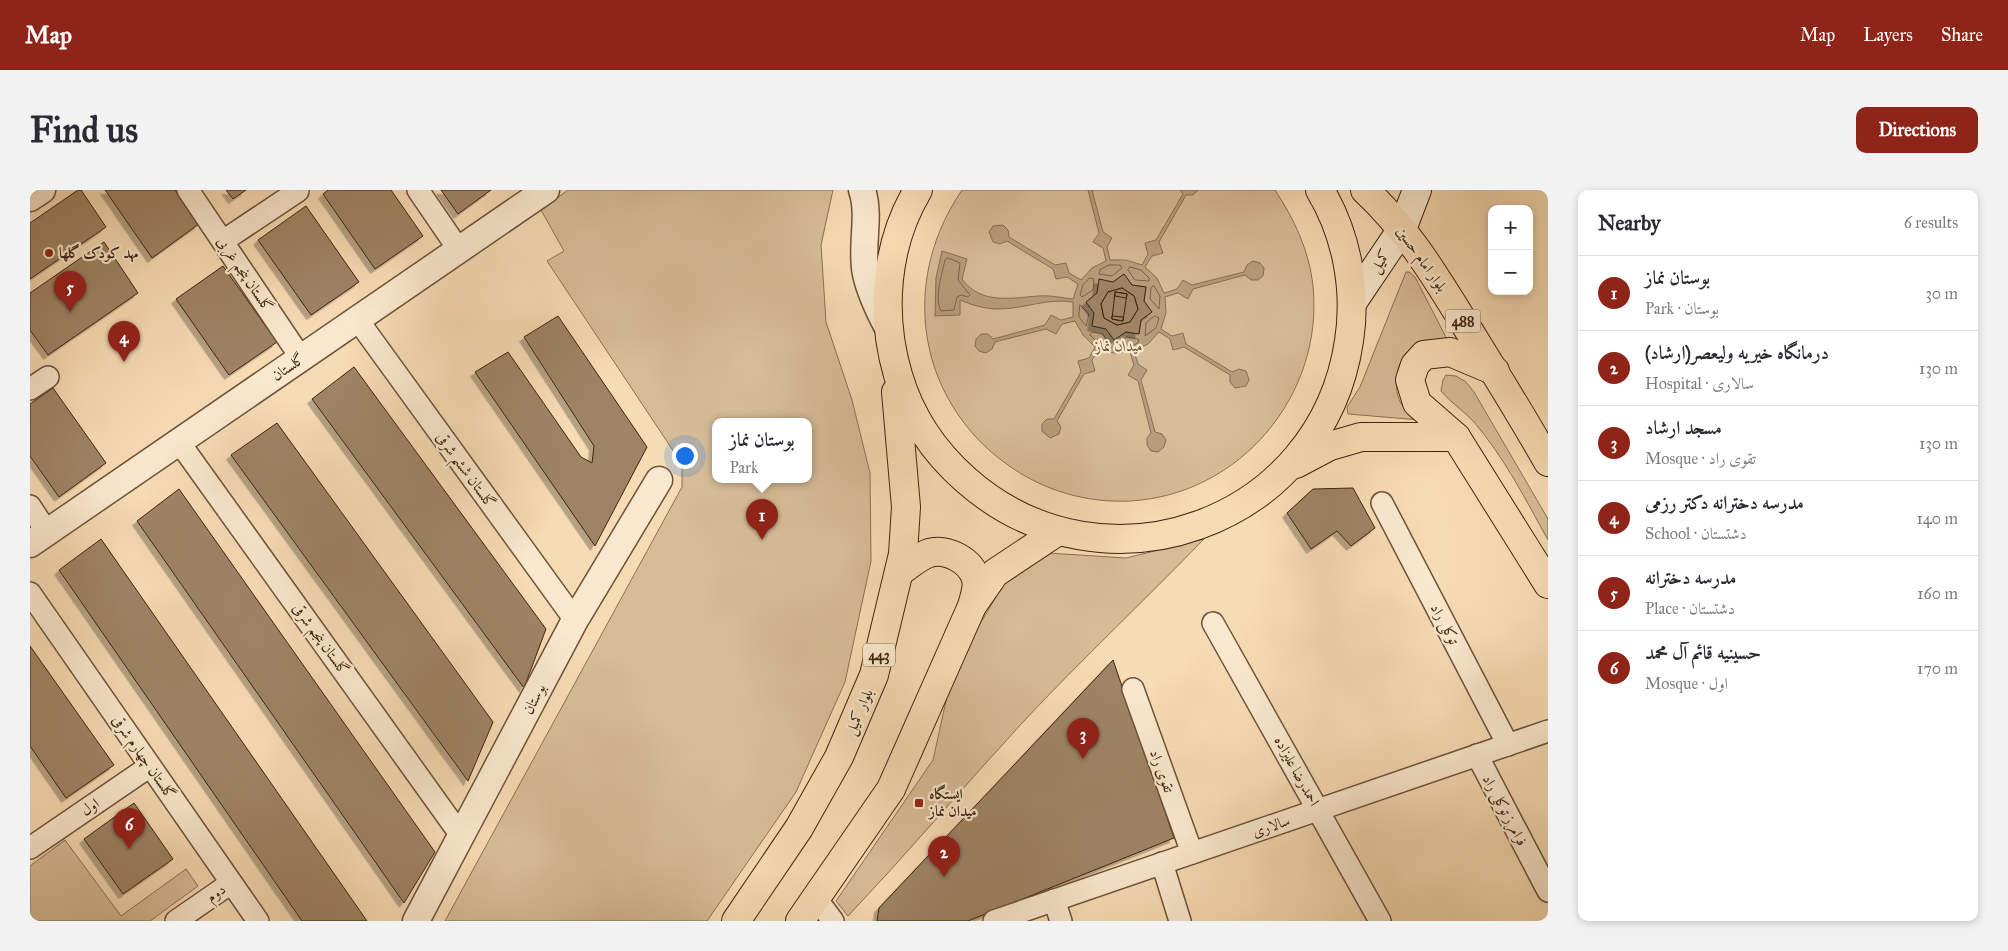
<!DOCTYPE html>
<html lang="en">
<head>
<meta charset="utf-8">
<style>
	body { margin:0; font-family:"IM FELL Great Primer",Amiri,serif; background:#f2f2f3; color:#2b2b33 }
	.controls { position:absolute; right:15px; top:15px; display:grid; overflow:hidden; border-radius:10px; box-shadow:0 2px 8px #0003 }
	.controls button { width:45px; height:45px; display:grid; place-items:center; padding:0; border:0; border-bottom:1px solid #e1e1e2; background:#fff; color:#2b2b33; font:25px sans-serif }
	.you { position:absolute; left:654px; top:265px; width:18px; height:18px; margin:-12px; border:4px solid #fff; border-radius:50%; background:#1a73e8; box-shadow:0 0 0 8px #1a73e833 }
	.badge { display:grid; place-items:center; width:32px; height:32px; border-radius:50%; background:#8f2418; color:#fff; font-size:16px; font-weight:700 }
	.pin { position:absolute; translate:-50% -41px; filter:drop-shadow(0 1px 2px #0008) }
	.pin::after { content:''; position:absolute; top:26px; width:18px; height:15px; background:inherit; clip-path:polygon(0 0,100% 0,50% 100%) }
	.popup { position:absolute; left:682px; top:228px; width:100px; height:65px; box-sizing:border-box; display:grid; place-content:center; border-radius:10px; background:#fff; filter:drop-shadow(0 1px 4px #0005); font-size:16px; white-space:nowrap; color:#7c7c81 }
	.popup b { font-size:19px; color:#2b2b33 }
	.popup::after { content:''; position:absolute; left:50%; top:100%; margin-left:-10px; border:10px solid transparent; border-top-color:#fff }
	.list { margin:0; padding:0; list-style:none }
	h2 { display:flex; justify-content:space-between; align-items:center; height:65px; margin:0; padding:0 20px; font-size:21px }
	h2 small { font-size:16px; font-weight:400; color:#7c7c81 }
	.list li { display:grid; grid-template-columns:32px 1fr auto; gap:15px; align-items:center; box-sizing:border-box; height:75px; padding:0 20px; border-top:1px solid #e1e1e2 }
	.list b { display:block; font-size:19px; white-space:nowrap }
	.list p { margin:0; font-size:16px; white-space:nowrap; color:#7c7c81 }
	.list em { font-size:16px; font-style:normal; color:#7c7c81 }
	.map { position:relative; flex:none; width:1518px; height:731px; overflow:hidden; border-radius:10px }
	header { display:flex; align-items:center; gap:30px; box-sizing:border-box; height:70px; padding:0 25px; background:#8f2418; color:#fff }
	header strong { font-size:24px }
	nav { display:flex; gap:28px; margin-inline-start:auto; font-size:18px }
	.intro { display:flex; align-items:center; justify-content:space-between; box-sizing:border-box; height:120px; padding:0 30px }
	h1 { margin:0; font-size:35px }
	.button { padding:12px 22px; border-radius:10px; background:#8f2418; color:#fff; font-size:18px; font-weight:700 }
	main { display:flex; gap:30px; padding:0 30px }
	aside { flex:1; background:#fff; border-radius:10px; box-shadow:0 2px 8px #0003 }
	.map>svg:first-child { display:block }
</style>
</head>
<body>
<header>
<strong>Map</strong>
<nav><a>Map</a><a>Layers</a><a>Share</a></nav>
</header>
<div class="intro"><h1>Find us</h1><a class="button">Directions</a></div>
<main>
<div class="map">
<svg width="1518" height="731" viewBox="0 0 1518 731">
	<defs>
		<filter id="shadow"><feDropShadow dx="-4.5" dy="4.5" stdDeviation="0" flood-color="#0004"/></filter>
	</defs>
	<rect width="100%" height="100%" fill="#f7dbb4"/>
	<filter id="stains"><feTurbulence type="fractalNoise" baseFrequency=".004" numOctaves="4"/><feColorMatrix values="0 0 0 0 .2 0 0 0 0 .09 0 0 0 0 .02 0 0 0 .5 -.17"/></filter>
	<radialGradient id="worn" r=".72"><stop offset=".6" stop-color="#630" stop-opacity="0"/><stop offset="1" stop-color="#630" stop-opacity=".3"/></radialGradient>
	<!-- green -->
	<g fill="#d7bc98" stroke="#8a7054" fill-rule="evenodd">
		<path d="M538,0H803L791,55L796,132L822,210L840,283L841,371L815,492L766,602L677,731H415L652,297V274L517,71L534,61L511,20ZM686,231H778V289H686Z"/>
		<path d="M932,0H1245C1264,29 1279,60 1283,96C1294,205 1210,305 1100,311C1057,313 1014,301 978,275C942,250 916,214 903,173C885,113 897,51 932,0Z"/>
		<path d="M1376,82H1379L1385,87L1421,157C1411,157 1391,154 1382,159C1365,169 1362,200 1372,215C1377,222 1383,226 1390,230L1318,224L1317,217L1330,197Z"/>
		<path d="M1416,185L1426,186L1436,192L1444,202L1518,329V350C1496,310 1474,267 1444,232C1434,221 1421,213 1411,201L1413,190Z"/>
		<path d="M1174,349C1114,411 1052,469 993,532C934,596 878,663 818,726L806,711L903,570L923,479L972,397L995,372L1018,363L1096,368Z"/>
		<path d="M35,650L91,726L156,679L168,696L120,731H0V676Z"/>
	</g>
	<!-- water -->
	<path fill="#b89d7c" stroke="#876d50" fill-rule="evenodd" d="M1058,0H1062L1073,42L1082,48L1077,57L1080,70H1096L1112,75L1118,64L1115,53L1126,50L1153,4L1150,0H1168L1163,5H1156L1129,52L1133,63L1122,66L1115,77L1127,88L1134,103L1147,99L1153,90L1162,95L1214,82L1217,75L1223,71L1230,73L1234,78L1233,86L1228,90H1221L1215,85L1163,99L1158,109L1148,103L1135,107L1136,123L1131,139L1142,146L1153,143L1156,154L1202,182L1209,179L1216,181L1219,190L1216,196L1205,198L1200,192V185L1154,157L1143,160L1140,149L1129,142L1118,154L1104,161L1108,174L1117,180L1111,190L1125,242L1132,244L1136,250L1134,257L1128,262L1121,261L1117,255V248L1121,243L1108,191L1098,185L1104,175L1100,162L1084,163L1069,159L1062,170L1065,181L1054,184L1027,231L1031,237L1029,244L1020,248L1012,241V234L1017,229H1024L1051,182L1048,171L1059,168L1065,157L1053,145L1045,131L1032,134L1026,144L1016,139L965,152L962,159L956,163L949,161L945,156L946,149L951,144H958L963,149L1015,135L1021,125L1031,130L1043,127V112C1015,108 995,119 968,119C955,119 942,115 930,110V125L905,126L906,88L912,61L937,69L932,89C951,115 981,108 1008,106C1020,105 1032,108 1043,109L1048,94L1037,87L1026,89L1023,79L977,51L970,54L963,52L959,42L963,36L973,35L978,40L979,47L1025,75L1036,73L1039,83L1051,90L1062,78L1076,71L1073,58L1063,52L1069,43ZM1094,84L1102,95L1116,97L1114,111L1122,122L1111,130L1109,144L1062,136L1064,123L1056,112L1067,103L1069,90L1083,92Z"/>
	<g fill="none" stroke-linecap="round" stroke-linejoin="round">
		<!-- shore -->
		<g stroke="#7a6046" stroke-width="1">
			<path d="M918,68L930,73L928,90L940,105L938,107L931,105L927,107L924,120L911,121C904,109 912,83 915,70Z"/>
			<path d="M1079,75H1090L1092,78L1082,86L1069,84L1070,80Z"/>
			<path d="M1100,77L1111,80L1119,88V91L1105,90L1098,80Z"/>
			<path d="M1060,88L1064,89L1063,100L1052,107L1050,105L1053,95Z"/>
			<path d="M1124,96L1130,106L1129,119L1120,109L1121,98Z"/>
			<path d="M1050,115L1059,124L1056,136L1049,127Z"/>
			<path d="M1125,126L1129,128L1126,138L1115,146L1116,133Z"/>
			<path d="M1063,142L1073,144L1079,155L1069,154L1060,145Z"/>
			<path d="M1097,147L1108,149L1109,152L1101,157H1087V154Z"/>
		</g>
	</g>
	<!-- building -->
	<g fill="#9e8365" stroke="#3d240f" fill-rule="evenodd" filter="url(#shadow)">
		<path d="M48,0H51L76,37L0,89V33Z"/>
		<path d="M75,0H145L169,34L122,68Z"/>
		<path d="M196,0H216L203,9Z"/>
		<path d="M298,0H361L393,46L345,79L293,4Z"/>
		<path d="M411,0H461L428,24Z"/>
		<path d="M276,16L329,92L281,125L228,50Z"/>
		<path d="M74,52L108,103L18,165L0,140V103Z"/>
		<path d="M193,76L247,152L199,185L146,109Z"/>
		<path d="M1094,84L1102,95L1116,97L1114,111L1122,122L1111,130L1109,144L1096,142L1084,150L1076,139L1062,136L1064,123L1056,112L1067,103L1069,89L1083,92ZM1092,98L1104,106L1108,119L1100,132L1087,135L1074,128L1071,114L1078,102Z"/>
		<path d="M1092,98L1104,106L1108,119L1100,132L1087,135L1074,128L1071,114L1078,102ZM1085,102L1097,104L1096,108L1085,106ZM1082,126L1093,127V131L1082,129Z"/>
		<path d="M1085,102L1097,104L1093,131L1082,129Z"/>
		<path d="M1085,102L1097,104L1096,108L1085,106Z"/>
		<path d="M528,126L617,257L565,356L445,182L478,162L551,267L562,273L564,256L494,147Z"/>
		<path d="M1082,126L1093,127V131L1082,129Z"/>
		<path d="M324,177L516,439L494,498L282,209Z"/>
		<path d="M23,198L76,273L29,307L0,266V214Z"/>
		<path d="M247,233L463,532L438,591L201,265Z"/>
		<path d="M1323,298L1345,338L1321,356L1307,341L1281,359L1257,323L1283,299Z"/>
		<path d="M149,299L405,662L374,713L107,331Z"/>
		<path d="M71,349L337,731H272L29,380Z"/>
		<path d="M0,456L84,575L36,608L0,556Z"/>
		<path d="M1083,470L1144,648L938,731H847L849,718Z"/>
		<path d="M104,613L143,669L93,704L54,649Z"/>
	</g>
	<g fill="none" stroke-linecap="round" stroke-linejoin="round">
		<!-- minor casing -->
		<g stroke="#6c5238" stroke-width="24">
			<g id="minor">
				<path d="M158,0L271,168"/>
				<path d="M388,0L429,60"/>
				<path d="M193,51L268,1"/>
				<path d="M327,129L545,430"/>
				<path d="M0,199L18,187"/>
				<path d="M149,252L432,647"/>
				<path d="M1352,313L1478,555"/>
				<path d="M0,316L17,342"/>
				<path d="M0,403L228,731"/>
				<path d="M1183,433L1350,731"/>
				<path d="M1103,499L1162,663"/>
				<path d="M1447,565L1518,701"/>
				<path d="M0,658L120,576"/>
				<path d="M1132,673L1150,731"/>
				<path d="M785,707L803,731"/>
				<path d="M1024,710L1031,731"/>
				<path d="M146,731L201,693"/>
				<path d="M964,731L1518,541"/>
			</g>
		</g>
		<!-- tertiary casing -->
		<g stroke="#6c5238" stroke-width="29">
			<g id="tertiary">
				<path d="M832,0C841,26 830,57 836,84C840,103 849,121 858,138"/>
				<path d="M0,8L12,0"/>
				<path d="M0,354L516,0"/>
				<path d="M386,731L545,430L629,290"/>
			</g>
		</g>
		<!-- secondary casing -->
		<g stroke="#3d240f" stroke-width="30">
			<path id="secondary" d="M1322,113L1372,39L1387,0"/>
		</g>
		<!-- primary casing -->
		<g stroke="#3d240f" stroke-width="30">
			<g id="primary">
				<path d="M888,0C855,55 850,124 868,185C880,226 904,262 936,290C1074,412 1292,334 1319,151C1327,100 1317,45 1290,0"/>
				<path d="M1335,0C1376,38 1404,84 1433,131C1462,178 1491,224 1518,272"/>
				<path d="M1465,181L1420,162L1394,165L1385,175L1380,190L1387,213L1426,247L1518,394"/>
				<path d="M1266,274L1300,256L1331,247H1426"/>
				<path d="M869,382C878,376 888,367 899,363C916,358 941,370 946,389C948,396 944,409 942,416"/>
				<path d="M706,731L769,638L809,567L844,485L873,364L876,317L866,202"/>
				<path d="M770,731L861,599L942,416L965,383L1028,341"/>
			</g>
		</g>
		<!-- minor -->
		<use href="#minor" stroke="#fae8ce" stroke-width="21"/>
		<!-- tertiary -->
		<use href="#tertiary" stroke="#fae8ce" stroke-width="26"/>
		<!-- secondary -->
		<use href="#secondary" stroke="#fae8ce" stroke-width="28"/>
		<!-- primary -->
		<use href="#primary" stroke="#f7dbb4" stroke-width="28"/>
	</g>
	<!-- markers -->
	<g fill="#8f2418" stroke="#fae8ce" stroke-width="2">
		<circle cx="19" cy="63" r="5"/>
		<rect x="884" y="608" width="10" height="10" rx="2.5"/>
	</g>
	<g text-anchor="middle" stroke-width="4.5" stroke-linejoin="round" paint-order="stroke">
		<!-- shield labels -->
		<g fill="#fae8ce" stroke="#765f48" stroke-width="1">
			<rect x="1415.5" y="119.5" width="35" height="23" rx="4"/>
			<rect x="833" y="453.5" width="32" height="23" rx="4"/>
		</g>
		<g font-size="14" font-weight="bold" fill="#3d240f">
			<text x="1433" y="136">488</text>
			<text x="849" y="470">443</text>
		</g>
		<!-- poi labels -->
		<g font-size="15" font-weight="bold" fill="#3d240f" stroke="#fae8ce" text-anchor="start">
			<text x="29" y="68">مهد کودک گلها</text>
			<text x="899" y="609">ایستگاه<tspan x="899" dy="17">میدان نماز</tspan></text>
		</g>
		<!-- street labels -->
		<g font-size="15" fill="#3d240f" stroke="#fae8ce">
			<text transform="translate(1392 69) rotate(55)" y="5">بلوار امام حسین</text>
			<text transform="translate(1350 71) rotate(-56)" y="5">کمیل</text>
			<text transform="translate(215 84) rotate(56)" y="5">گلستان پنجم غربی</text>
			<text transform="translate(258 177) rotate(-34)" y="5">گلستان</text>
			<text transform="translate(436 280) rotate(54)" y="5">گلستان ششم شرقی</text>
			<text transform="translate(1415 434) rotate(62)" y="5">توکلی راد</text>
			<text transform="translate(291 449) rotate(54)" y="5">گلستان پنجم شرقی</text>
			<text transform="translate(504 509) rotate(-63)" y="5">بوستان</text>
			<text transform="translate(829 522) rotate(-67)" y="5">بلوار کمیل</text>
			<text transform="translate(114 567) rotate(55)" y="5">گلستان چهارم شرقی</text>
			<text transform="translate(1132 581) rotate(70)" y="5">تقوی راد</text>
			<text transform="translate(1267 581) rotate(61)" y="5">احمدرضا علیزاده</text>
			<text transform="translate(60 617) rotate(-35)" y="5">اول</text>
			<text transform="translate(1475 620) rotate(62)" y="5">فرامرز توکلی راد</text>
			<text transform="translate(1241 636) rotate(-19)" y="5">سالاری</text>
			<text transform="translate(186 703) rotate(-35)" y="5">دوم</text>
		</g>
		<!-- park labels -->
		<g font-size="15" font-style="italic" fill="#644a31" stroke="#fae8ce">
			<text x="1089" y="161">میدان نماز</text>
		</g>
	</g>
	<rect width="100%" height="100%" filter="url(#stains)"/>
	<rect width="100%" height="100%" fill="url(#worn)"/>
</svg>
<div class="controls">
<button>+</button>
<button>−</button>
</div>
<div class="you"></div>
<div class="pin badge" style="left:732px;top:350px">1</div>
<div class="popup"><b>بوستان نماز</b>Park</div>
<div class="pin badge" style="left:914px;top:687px">2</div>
<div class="pin badge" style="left:1053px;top:569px">3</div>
<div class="pin badge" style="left:94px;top:172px">4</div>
<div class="pin badge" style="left:40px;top:122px">5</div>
<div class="pin badge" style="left:99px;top:659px">6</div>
</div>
<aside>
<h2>Nearby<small>6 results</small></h2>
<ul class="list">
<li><span class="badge">1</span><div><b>بوستان نماز</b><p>Park · بوستان</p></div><em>30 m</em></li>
<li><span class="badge">2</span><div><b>درمانگاه خیریه ولیعصر(ارشاد)</b><p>Hospital · سالاری</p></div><em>130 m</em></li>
<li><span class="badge">3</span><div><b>مسجد ارشاد</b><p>Mosque · تقوی راد</p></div><em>130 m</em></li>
<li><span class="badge">4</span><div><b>مدرسه دخترانه دکتر رزمی</b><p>School · دشتستان</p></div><em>140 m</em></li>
<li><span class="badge">5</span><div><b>مدرسه دخترانه</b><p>Place · دشتستان</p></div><em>160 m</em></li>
<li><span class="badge">6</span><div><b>حسینیه قائم آل محمد</b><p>Mosque · اول</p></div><em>170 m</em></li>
</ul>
</aside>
</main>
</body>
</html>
